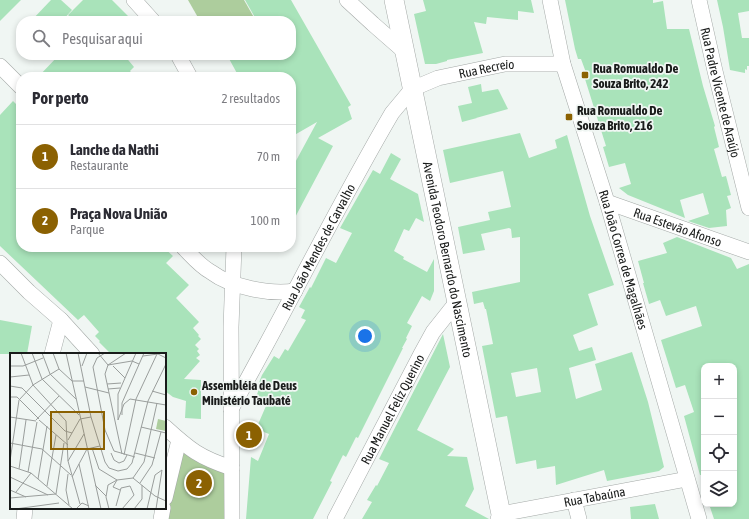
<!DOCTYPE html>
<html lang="pt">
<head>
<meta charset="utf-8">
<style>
	body { margin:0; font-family:"Asap Condensed",sans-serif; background:#f7f7f7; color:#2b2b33 }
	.controls { position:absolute; right:12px; bottom:12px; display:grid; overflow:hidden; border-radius:8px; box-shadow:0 2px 6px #0003 }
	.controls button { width:36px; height:36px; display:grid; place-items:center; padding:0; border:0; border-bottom:1px solid #e1e1e2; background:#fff; color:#2b2b33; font:20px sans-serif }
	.you { position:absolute; left:365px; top:336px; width:14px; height:14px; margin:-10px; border:3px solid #fff; border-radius:50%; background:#1a73e8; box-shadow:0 0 0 6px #1a73e833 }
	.badge { display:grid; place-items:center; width:26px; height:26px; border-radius:50%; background:#8b6102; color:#fff; font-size:13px; font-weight:700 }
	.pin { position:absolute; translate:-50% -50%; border:2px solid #fff; box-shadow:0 1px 4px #0006 }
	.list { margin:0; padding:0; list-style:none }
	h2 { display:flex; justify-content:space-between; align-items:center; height:52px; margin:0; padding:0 16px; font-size:17px }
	h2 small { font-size:13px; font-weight:400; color:#7c7c81 }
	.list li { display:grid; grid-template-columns:26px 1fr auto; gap:12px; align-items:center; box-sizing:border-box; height:64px; padding:0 16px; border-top:1px solid #e1e1e2 }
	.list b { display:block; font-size:15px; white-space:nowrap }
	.list p { margin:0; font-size:13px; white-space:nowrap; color:#7c7c81 }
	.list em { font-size:13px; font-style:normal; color:#7c7c81 }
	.icon { flex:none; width:22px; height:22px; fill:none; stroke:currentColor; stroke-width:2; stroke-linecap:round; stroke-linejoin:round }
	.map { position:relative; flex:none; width:749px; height:519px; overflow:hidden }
	.search { position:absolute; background:#fff; box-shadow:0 2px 6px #0003; left:16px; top:16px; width:280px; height:44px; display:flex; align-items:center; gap:10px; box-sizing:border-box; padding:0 14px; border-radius:16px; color:#7c7c81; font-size:15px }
	.panel { position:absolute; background:#fff; box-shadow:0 2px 6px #0003; left:16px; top:72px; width:280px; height:180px; border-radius:16px }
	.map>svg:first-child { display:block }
</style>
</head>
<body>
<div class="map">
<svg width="749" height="519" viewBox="0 0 749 519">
	<rect width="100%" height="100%" fill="#f0f6f3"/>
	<!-- green -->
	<g fill="#adcd9d">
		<path d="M188,0H244L256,21H200Z"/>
		<path d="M179,441L229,471V519H162Z"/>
	</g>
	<!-- building -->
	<g fill="#a9e3ba" fill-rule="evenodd">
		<path d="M0,0H21L0,21Z"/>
		<path d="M51,0H61L72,10L62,21H31Z"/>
		<path d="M83,0H112L133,21H74L68,15Z"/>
		<path d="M245,0H291L351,105L348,107L352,119L318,138L333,146L291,225V170L317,122L291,137V77H239L227,55H291V21H257Z"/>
		<path d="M423,0H531L534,13L518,11V20L487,17L486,24L474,22L483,53L447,60V61L436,64H425L414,14L426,11Z"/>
		<path d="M565,0H653V3L663,1L667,29H689L703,86L715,126L714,127L719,147L714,149L722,177L726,176L731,195L727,196L731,208L726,210L727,226L709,228L688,221L709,214L703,193L680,200L685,218L628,195L619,188L631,184L625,163L609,167L603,147L606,146L585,79L588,78L581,59H578L575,49Z"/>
		<path d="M717,0H749V11L738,13L742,38H749V66H747V70L745,69V73L730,70L723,27Z"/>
		<path d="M59,55H124L134,67L130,71L135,77H38Z"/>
		<path d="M481,84L482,92L498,89L508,109L476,118H477L462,122L458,106L472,103L468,87Z"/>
		<path d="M13,101L21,109V247H163L173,256L166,263L189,285L176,298L199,322L193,328L199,335L198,336L201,339L195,345L199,349L197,351L200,355L196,358L200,361L184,379L201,380V419L185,418L186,401L173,397L165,391V354H111L99,342L100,341L95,336L99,332L84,315L78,320L0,246V115Z"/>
		<path d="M520,133L529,158L557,148L555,140L567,135L590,216L614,285L588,294L598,325L573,335L579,351L592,347L596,360L569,368L576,399L602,390L595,364L632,352L648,402L664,467L659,471L607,481L604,470L556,485L555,466L537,469L536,460L516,464L507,416L496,418L482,346L493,344L486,309H485L483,302L474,304L472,292L520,282V237L512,238L511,229L509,228L481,234L485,250L463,254L458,227L490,220L488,212L511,207L503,171L450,183L443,150ZM537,368L541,392L516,397L511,373Z"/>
		<path d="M391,153L401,159L390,179L418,194L424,222L416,218L409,231L404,229L394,251L404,257L403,259L427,272L434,259V291L430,301L422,296L407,323L412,326L406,338L407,339L402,348H403L358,438L356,437L346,457L343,455L330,481L332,482L313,519H246L251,457L258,461L269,434L256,429L266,406L255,400L260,386L258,385L262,375L274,356L279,359L285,349L288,351L306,320L301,318L305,310L299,307L310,287L311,288L326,258L336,263L352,233L340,228L373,170L380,174Z"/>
		<path d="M677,237L731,258L737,269L749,264V519H714L709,504H734V366H704V475H700L684,416L694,412L685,385L676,388L661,340L702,326L696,306L666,316L660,300L649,304L643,283H644L638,261L667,253L663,243Z"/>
		<path d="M0,320L32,326L27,354H0Z"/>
		<path d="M443,334L450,367L417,430L454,449L447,456L467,457L474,489L465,506L489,519H362L372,502L367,500L376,485L377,486L389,463L379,459Z"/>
		<path d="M655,504L659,519H631L630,507Z"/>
	</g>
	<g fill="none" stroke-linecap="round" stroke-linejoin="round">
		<!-- minor casing -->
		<g stroke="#a4a9a7" stroke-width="16">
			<g id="minor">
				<path d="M134,0L153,21"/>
				<path d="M347,0L373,24L405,52"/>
				<path id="s1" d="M550,0L563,64L607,202L699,519"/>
				<path id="s2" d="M699,0L715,71L749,208"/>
				<path d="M178,55L190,77"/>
				<path d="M0,66L21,87"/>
				<path id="s3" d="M607,202L749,252"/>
				<path d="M183,247C192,256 200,266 211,272C231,287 270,295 295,291"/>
				<path d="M0,263L29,292L61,320L92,354"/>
				<path d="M52,354L61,320"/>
				<path id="s4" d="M231,409C286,311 335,210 392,113L412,89L438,78L505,64H563"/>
				<path d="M165,427C189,449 200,458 232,468"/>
				<path d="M165,498L179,440"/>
				<path d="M574,500L579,519"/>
				<path d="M24,519L25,508"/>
				<path d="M161,519L163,508"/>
				<path d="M232,519L231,327L234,247"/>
				<path id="s5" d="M335,519L421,354L433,332L456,303"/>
				<path id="s6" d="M498,519L501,514L687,479"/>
			</g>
		</g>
		<!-- tertiary casing -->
		<g stroke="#a4a9a7" stroke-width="20">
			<g id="tertiary">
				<path id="s7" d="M394,0L502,519"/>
			</g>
		</g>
		<!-- minor -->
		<use href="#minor" stroke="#fff" stroke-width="15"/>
		<!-- tertiary -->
		<use href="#tertiary" stroke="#fff" stroke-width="19"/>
	</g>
	<!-- markers -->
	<g fill="#8b6102" stroke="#f0f6f3" stroke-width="1.5">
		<rect x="581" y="71" width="8" height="8" rx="2"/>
		<rect x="565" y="113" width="8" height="8" rx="2"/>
		<circle cx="194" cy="392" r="4"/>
	</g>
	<g text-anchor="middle" stroke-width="3.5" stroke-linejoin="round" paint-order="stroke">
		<!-- poi labels -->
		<g font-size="13" font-weight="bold" fill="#191b1a" stroke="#f0f6f3" text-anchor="start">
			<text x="593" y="73">Rua Romualdo De<tspan x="593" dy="15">Souza Brito, 242</tspan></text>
			<text x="577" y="115">Rua Romualdo De<tspan x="577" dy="15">Souza Brito, 216</tspan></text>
			<text x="202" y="390">Assembléia de Deus<tspan x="202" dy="15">Ministério Taubaté</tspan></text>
		</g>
		<!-- street labels -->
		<g font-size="13" fill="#191b1a" stroke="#f0f6f3">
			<text dy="5" stroke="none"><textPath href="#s4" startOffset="446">Rua Recreio</textPath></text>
			<text dy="5" stroke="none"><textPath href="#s2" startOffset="95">Rua Padre Vicente de Araújo</textPath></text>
			<text dy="5" stroke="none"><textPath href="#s3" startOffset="75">Rua Estevão Afonso</textPath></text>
			<text dy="5" stroke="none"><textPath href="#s4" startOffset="184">Rua João Mendes de Carvalho</textPath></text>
			<text dy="5" stroke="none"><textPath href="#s7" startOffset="265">Avenida Teodoro Bernardo do Nascimento</textPath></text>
			<text dy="5" stroke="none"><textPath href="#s1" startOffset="270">Rua João Correa de Magalhães</textPath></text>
			<text dy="5" stroke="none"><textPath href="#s5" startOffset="124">Rua Manuel Feliz Querino</textPath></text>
			<text dy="5" stroke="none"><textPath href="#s6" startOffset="101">Rua Tabaúna</textPath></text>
		</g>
	</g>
	<!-- overview -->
	<g transform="translate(10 353)">
		<rect width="156" height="156" fill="#f0f6f3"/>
		<path d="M148,66L156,68V78L146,76Z" fill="#adcd9d"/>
		<path fill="none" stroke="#9a9e9c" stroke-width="1" d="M11,0L23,32L56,68L58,108L70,151M22,0L32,26L69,62M32,0L40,21L66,46M43,0L49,16L62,28H74M56,0L91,156M68,0L81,64L95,109L99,115L108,118L117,116L122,110L138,48L156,11M88,0L98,12L122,8L129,11M95,0L87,5L83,14L95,77L104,98L125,104M133,3L148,1L156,5M0,13H13L33,5M72,13L77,0M103,13L115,25M0,24L19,22M97,31L111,30M0,33L12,35L55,78L62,80M75,34L99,40M98,36L110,35M142,38L156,42M0,44H7L29,66M112,62V50L134,0M0,64L26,68M26,67L49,43M29,67L58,92M108,67V41L126,0M108,67L114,51L120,46L156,52M131,74L156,80M58,87L70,66L81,64M0,90L32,96L61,122M82,95L89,116L107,127L103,134L110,137M101,100L104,107L109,110L114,108L117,102M125,100L145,105M112,101L95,21L98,12L116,0M114,102L126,46L147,1M0,108L9,47L23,32L49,16M58,108L74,81M69,111L79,156M0,113L21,120L63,156M9,116L16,67M18,119L27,69M58,121L56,137L59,152M0,124L38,142M62,124L77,96L90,93M123,125L134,109L147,50M123,125L145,143L156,148M28,126L37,73M130,130L142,112L151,79M85,132L96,143M37,133L46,82M0,137L16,144M6,139L21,120M0,145L46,141L54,90M106,153L111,135L120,133L124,142L112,156M5,156L49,150M66,156L72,150L79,153M99,156L96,144L98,132L107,127L123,125M124,156L132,146V132M137,156L145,122L152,117L146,156"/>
		<path fill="#8b6102" fill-opacity="0.15" stroke="#8b6102" stroke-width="2" d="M41,59H94V96H41Z"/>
		<rect width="156" height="156" fill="none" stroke="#191b1a" stroke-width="2"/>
	</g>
</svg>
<div class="controls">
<button>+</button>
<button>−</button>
<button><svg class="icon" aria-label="locate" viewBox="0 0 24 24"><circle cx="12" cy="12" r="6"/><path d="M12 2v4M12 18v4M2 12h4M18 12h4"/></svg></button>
<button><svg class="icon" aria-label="layers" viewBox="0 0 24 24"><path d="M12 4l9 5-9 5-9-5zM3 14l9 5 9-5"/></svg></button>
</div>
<div class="you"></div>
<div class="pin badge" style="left:249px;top:435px">1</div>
<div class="pin badge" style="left:199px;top:483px">2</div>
<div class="search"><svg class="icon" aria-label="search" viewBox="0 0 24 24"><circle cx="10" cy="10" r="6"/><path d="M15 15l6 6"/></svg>Pesquisar aqui</div>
<section class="panel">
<h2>Por perto<small>2 resultados</small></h2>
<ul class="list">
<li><span class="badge">1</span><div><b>Lanche da Nathi</b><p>Restaurante</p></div><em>70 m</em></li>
<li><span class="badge">2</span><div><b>Praça Nova União</b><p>Parque</p></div><em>100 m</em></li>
</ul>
</section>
</div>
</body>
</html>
